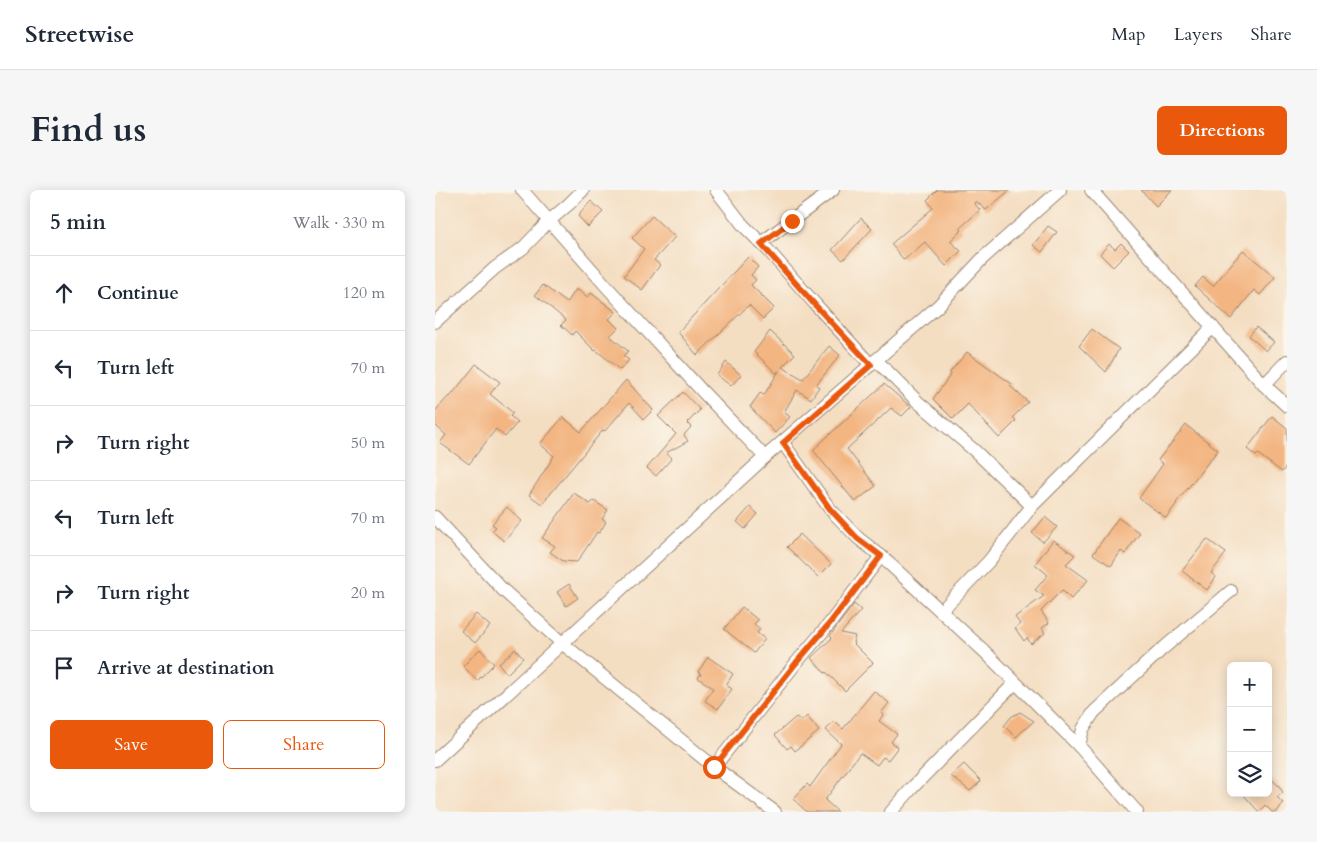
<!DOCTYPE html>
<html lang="en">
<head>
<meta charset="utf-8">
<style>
	body { margin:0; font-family:Cardo,serif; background:#f6f6f7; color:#1f2937 }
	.controls { position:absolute; right:15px; bottom:15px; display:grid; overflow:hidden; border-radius:8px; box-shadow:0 2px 12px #0003 }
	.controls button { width:45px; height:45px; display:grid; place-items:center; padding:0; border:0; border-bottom:1px solid #e0e1e3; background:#fff; color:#1f2937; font:25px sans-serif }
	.stop { position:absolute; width:15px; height:15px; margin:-11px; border:4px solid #ea580c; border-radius:50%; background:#fff }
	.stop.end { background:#ea580c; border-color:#fff; box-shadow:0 1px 5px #0008 }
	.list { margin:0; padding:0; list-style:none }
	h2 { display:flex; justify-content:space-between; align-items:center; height:65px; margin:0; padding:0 20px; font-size:21px }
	h2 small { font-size:16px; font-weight:400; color:#747a83 }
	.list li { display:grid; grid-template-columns:32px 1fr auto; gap:15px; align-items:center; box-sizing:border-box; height:75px; padding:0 20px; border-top:1px solid #e0e1e3 }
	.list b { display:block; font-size:19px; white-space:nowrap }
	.list em { font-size:16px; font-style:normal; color:#747a83 }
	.actions { display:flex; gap:10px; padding:15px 20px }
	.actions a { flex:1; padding:11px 0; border:1px solid #ea580c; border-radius:8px; text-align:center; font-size:18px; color:#ea580c }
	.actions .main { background:#ea580c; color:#fff }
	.icon { flex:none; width:28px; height:28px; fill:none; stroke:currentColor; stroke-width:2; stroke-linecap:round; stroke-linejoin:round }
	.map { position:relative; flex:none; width:852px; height:622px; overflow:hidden; border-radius:8px }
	header { display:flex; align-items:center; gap:30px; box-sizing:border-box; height:70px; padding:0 25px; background:#fff; border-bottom:1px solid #e0e1e3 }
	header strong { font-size:24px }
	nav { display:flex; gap:28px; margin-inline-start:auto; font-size:18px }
	.intro { display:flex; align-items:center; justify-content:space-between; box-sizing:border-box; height:120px; padding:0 30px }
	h1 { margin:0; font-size:35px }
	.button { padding:12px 22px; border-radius:8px; background:#ea580c; color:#fff; font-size:18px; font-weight:700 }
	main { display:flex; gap:30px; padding:0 30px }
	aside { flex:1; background:#fff; border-radius:8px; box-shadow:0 2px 12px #0003 }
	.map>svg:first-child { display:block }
</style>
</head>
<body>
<header>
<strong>Streetwise</strong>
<nav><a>Map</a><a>Layers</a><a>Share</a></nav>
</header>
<div class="intro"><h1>Find us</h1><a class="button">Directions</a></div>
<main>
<aside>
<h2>5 min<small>Walk · 330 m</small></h2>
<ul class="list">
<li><svg class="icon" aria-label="ahead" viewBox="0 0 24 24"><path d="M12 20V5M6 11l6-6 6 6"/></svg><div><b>Continue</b></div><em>120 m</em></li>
<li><svg class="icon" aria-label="left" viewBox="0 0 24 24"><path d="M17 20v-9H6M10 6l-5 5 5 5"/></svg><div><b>Turn left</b></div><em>70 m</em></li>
<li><svg class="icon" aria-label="right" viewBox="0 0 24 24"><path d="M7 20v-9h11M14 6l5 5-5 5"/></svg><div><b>Turn right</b></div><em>50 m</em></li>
<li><svg class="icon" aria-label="left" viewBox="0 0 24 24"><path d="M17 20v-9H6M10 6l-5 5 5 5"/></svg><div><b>Turn left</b></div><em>70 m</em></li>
<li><svg class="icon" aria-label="right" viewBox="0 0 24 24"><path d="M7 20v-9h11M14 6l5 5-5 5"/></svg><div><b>Turn right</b></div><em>20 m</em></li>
<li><svg class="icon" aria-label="arrive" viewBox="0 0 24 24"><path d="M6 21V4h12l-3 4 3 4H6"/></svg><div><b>Arrive at destination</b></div></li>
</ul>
<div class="actions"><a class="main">Save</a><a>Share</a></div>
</aside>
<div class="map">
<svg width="852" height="622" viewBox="0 0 852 622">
	<rect width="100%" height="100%" fill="#fbf7ec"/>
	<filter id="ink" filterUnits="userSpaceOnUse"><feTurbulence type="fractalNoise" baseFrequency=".02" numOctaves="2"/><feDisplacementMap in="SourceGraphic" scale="10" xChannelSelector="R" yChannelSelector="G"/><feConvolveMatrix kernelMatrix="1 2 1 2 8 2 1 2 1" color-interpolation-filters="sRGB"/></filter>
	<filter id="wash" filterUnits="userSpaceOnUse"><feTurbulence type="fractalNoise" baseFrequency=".0096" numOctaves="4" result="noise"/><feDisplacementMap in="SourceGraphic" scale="20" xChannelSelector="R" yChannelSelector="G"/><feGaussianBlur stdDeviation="1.12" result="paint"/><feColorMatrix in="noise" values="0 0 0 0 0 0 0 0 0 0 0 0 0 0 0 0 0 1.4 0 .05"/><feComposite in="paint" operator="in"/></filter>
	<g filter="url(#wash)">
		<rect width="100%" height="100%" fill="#f4dec2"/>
		<g id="blocks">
			<!-- building -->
			<g fill="#f3b581">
				<path d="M502,0H575L551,20L541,11L539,13L545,20L525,38L527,40L515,51L526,61L511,76L490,52L469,70L456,54L498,18L492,10Z"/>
				<path d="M706,0H737L721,16Z"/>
				<path d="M156,11L168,22L153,37L143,26Z"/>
				<path d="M217,26L240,47L219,70L225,75L207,100L189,86L209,59L197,48Z"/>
				<path d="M426,28L437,39L408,70L397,60Z"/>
				<path d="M613,36L622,42L607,62L598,55Z"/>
				<path d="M686,53L694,61L678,77L665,64L674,54L680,59Z"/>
				<path d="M808,60L840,87L825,105L819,100L796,129L760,96L768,87L778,96Z"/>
				<path d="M313,67L323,77L316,85L321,90L316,95L339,118L328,129L314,115L262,165L243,142Z"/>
				<path d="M108,95L132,113L141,99L153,107L156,103L181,122L174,129L183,138L175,146L193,161L188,166L194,170L185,180L161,160L160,161L140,141L137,145L126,135L131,130L100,105Z"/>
				<path d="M821,137L839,152L831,161L814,146Z"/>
				<path d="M657,139L684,159L671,182L644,156Z"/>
				<path d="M335,141L360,164L347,177L368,189L394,156L405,165L381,195L384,197L376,209L362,200L349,222L355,227L340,243L315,217L325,203L329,205L344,181L341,183L319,162Z"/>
				<path d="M532,162L577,194L575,196L593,212L578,227L581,231L564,248L533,214L518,229L498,209L516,184L515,182Z"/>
				<path d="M291,172L306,185L296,196L282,185Z"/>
				<path d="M41,174L65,192L55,204L78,223L75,226L83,232L70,247L61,239L34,274L5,253L11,245L0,235V221L14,206L15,207Z"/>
				<path d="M191,190L218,220L209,229L194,213L170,241L168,240L107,314L94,305L119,266L105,254L128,227L146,242Z"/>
				<path d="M449,194L476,217L467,226L456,218L412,259L441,296L420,312L378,260Z"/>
				<path d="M248,202L265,220L252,233L256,237L249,245L253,251L231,263L237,268L221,286L212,278L241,244L223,226Z"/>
				<path d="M837,226L852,238V276L847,282L823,264L821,266L812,259Z"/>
				<path d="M751,235L783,260L741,313H742L731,328L704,308L728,274L723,270Z"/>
				<path d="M139,303L155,314L159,311L173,320L167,329L171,332L164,343L162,342L142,372L128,371L115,362L120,356L107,348Z"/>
				<path d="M72,317L87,331L69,351L57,341L61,337L57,334Z"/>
				<path d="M315,317L323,324L310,339L302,332Z"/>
				<path d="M610,327L622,337L608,352L597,343Z"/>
				<path d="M683,328L705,343L690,364L686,361L676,376L658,364Z"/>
				<path d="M365,344L396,374L383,387L352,357Z"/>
				<path d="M772,349L791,363L776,383L781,387L772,400L747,381Z"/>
				<path d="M618,350L640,365L631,374L653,390L636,409L627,400L606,421L614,433L607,438L610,443L596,454L592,448L589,451L580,438L585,434L580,427L609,406L600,400L613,385L600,374Z"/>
				<path d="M134,394L143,408L131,416L122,402Z"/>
				<path d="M419,414L426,420L406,443L420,446L418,453L438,473L410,501L391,482L390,483L376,468L397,448L395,446Z"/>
				<path d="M307,417L323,430L319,434L325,439L322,443L330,449L319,463L289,439Z"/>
				<path d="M41,424L55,436L40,453L26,441Z"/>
				<path d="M45,459L59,474L42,491L28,476Z"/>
				<path d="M80,459L88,468L72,484L64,474Z"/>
				<path d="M273,467L298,484L291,495L297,499L283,519L270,511L278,498L263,488L266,484L263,482Z"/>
				<path d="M439,501L454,513L446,523L448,525L444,531L462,544L456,552L463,557L453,570L448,567L442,575L425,563L390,610L403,622H372L358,609L372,594L375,597L406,554L391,540L399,531L408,539Z"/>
				<path d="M585,522L599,531L581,547L569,536L576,527Z"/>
				<path d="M372,526L384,541L360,561L356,556L352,559L340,545L361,527L367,531Z"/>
				<path d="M529,574L546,591L535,601L516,586Z"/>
				<path d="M833,586L845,597L848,603L842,607L848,613L842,622H837L830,615L824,622L807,603H833Z"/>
			</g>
		</g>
	</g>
	<g filter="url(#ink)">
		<use href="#blocks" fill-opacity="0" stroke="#988470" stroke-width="1"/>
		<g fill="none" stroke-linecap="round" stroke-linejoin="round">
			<!-- street casing -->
			<g stroke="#988470" stroke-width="14">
				<g id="street">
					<path d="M87,0L172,97L267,201L330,267"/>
					<path d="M281,0L308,35L332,59L381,115L436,175"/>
					<path d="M656,0L829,195L852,216"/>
					<path d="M326,53L398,0"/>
					<path d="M0,132L60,78L88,58L114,31L134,14L148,0"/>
					<path d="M441,170L483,212L540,261L597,316"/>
					<path d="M829,195L852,171"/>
					<path d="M348,253L395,319L423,348L446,366L549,461L644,556L702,622"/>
					<path d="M0,327L68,400L127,453L279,577L340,622"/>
					<path d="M506,421L554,371L597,316L778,137"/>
					<path d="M644,556L648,539L659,522L725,461L796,401"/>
					<path d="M0,570L330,267L503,116L548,68L625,0"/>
					<path d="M279,577L361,473L395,433L446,366"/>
					<path d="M456,622L478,597L580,493"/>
				</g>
			</g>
			<!-- street -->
			<use href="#street" stroke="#fff" stroke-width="12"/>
		</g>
	</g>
	<g fill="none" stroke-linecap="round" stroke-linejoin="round" filter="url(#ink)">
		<!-- route -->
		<path stroke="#ea580c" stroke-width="6" d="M279,577L361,473L395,433L446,366L422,348L395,319L348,253L436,175L380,115L326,54L357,31"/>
	</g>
</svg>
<div class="controls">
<button>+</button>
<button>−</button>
<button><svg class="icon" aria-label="layers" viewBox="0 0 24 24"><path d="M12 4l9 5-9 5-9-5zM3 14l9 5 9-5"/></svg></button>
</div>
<div class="stop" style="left:279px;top:577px"></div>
<div class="stop end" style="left:357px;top:31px"></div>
</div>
</main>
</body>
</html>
